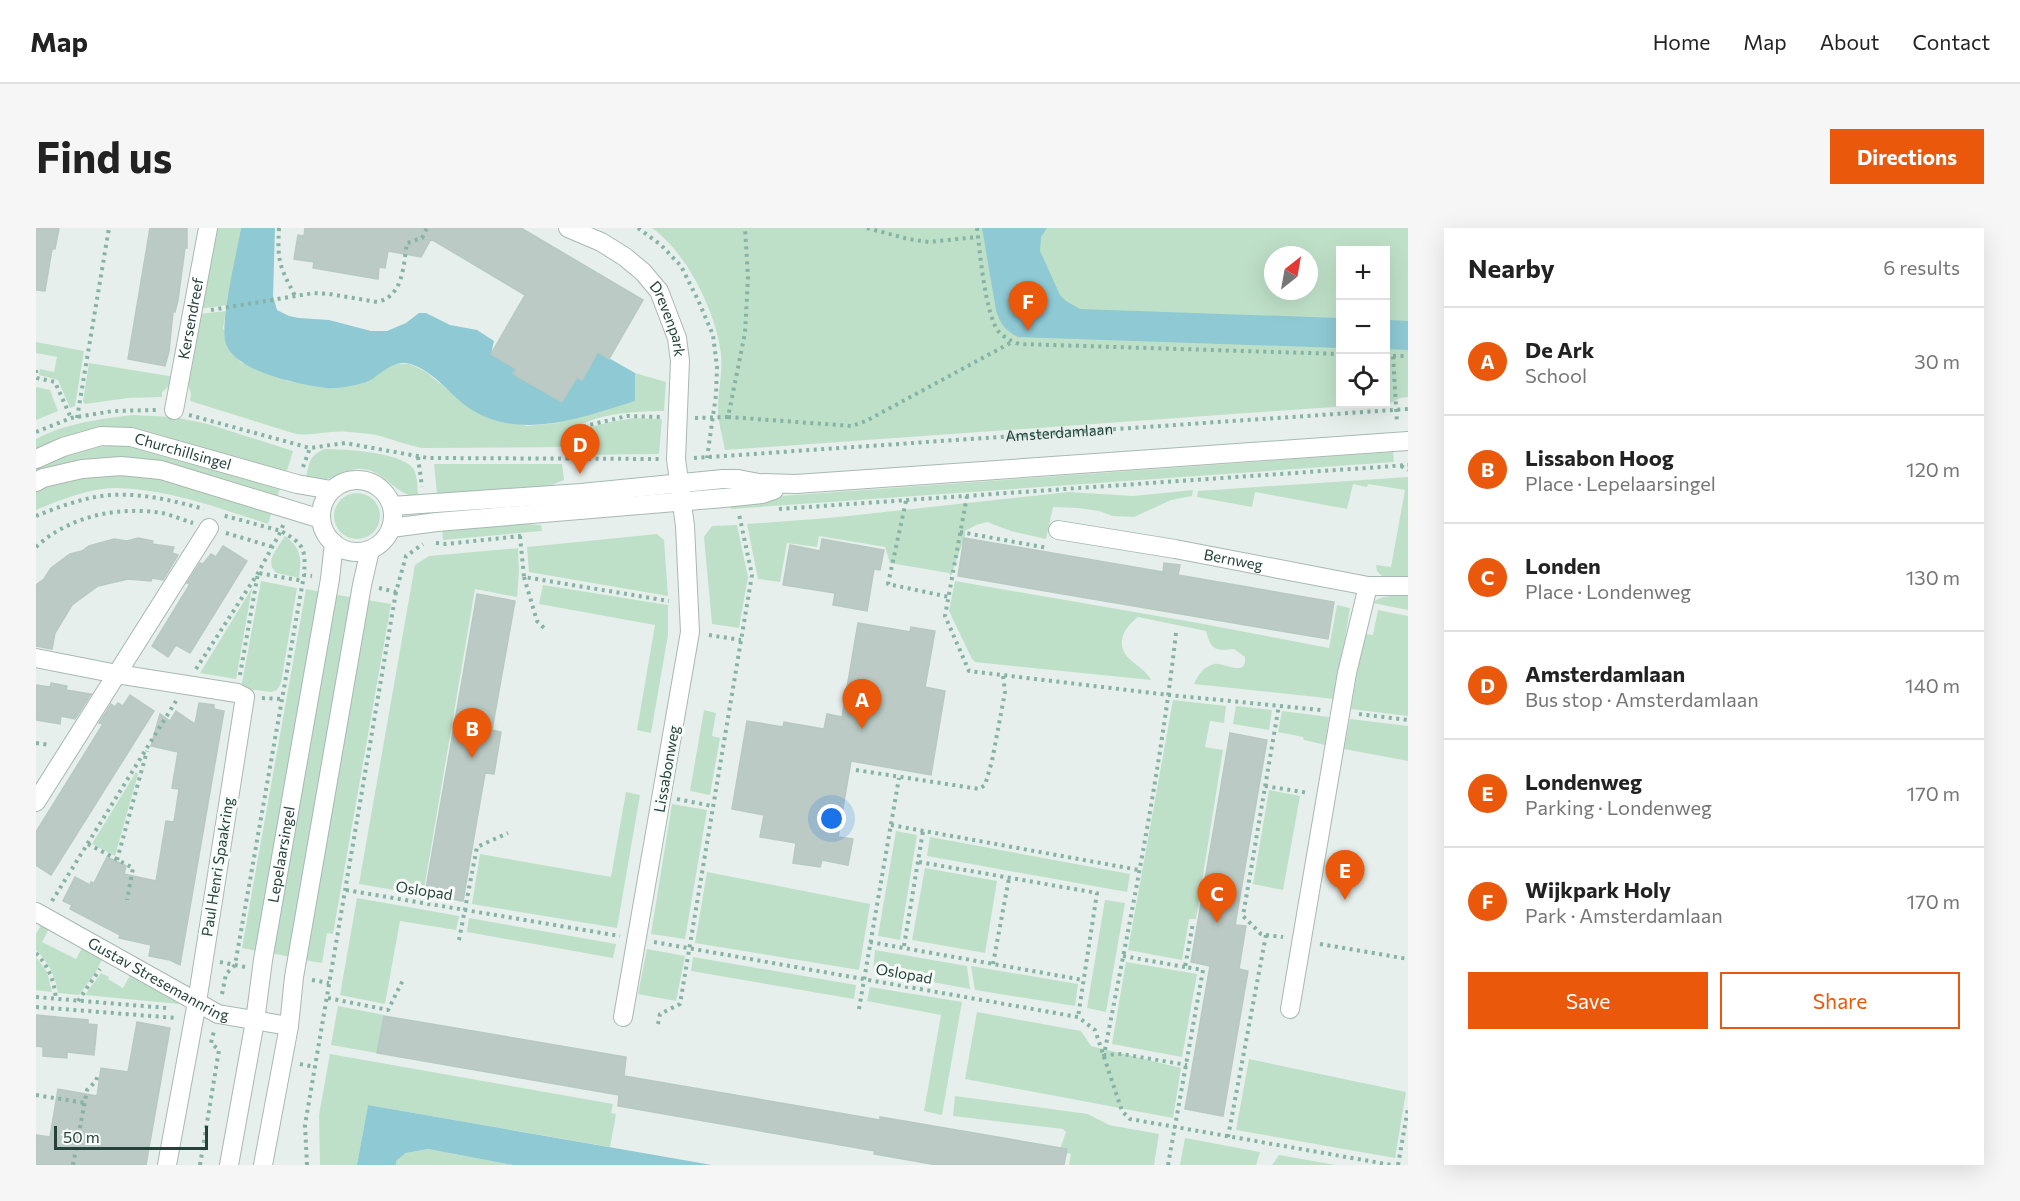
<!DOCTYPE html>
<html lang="en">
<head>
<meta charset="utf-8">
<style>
	body { margin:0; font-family:Commissioner,sans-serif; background:#f6f6f6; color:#222 }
	.controls { position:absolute; right:18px; top:18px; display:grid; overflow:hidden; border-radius:0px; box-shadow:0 6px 24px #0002 }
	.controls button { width:54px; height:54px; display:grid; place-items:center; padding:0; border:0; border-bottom:2px solid #e0e0e0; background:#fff; color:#222; font:30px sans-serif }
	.compass { position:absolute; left:1228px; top:18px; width:54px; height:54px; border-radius:50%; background:#fff; box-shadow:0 6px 24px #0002; rotate:31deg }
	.scale { position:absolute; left:18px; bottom:15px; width:154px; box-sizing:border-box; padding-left:6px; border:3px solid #24423a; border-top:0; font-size:16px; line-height:21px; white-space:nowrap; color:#24423a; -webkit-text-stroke:4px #f7fbf9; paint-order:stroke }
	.you { position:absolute; left:796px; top:591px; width:21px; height:21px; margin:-15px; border:4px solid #fff; border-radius:50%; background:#1a73e8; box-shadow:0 0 0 9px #1a73e833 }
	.badge { display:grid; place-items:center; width:39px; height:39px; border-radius:50%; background:#ea580c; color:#fff; font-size:20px; font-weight:700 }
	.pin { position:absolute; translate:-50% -50px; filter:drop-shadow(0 2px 3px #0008) }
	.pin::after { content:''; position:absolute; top:32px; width:21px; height:18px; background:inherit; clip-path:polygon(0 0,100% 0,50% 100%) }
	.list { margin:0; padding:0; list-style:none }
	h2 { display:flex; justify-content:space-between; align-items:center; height:78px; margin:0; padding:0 24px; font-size:26px }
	h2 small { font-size:20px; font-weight:400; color:#767676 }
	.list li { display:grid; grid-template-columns:39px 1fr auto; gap:18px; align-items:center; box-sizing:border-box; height:108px; padding:0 24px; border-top:2px solid #e0e0e0 }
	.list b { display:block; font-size:22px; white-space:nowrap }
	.list p { margin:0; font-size:20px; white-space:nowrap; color:#767676 }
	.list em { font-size:20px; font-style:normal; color:#767676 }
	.actions { display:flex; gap:12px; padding:18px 24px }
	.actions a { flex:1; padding:14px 0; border:2px solid #ea580c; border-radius:0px; text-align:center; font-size:21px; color:#ea580c }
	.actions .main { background:#ea580c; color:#fff }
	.icon { flex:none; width:33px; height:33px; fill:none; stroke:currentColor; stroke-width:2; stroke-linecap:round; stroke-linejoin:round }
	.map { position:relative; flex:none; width:1372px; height:937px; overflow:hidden; border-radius:0px }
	header { display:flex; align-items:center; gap:36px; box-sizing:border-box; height:84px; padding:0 30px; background:#fff; border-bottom:2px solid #e0e0e0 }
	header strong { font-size:28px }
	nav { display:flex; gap:33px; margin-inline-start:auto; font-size:21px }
	.intro { display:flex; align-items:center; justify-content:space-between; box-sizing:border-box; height:144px; padding:0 36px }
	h1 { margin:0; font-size:42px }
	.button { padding:15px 27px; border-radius:0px; background:#ea580c; color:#fff; font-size:21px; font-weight:700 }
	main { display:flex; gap:36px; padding:0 36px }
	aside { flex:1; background:#fff; border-radius:0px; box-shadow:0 6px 24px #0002 }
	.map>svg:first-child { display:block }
</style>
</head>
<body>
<header>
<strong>Map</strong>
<nav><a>Home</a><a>Map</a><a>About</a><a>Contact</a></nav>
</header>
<div class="intro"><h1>Find us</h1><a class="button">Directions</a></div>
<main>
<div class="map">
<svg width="1372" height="937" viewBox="0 0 1372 937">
	<rect width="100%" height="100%" fill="#e6efeb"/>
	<!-- green -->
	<g fill="#bfe0c8" fill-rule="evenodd">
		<path d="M177,0H205L191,77L163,81Z"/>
		<path d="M616,0H1372V169L1364,170L1354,175L689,222C687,210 683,198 682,186C681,166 687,147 685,126C680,84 651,25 616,0ZM1304,22H1350V176H1304ZM1237,27H1273V63H1237Z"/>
		<path d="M190,83L187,100L204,134L252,153L293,160L329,154L355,136H374L390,144L433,179L491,198L521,195L599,173V145L630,154L628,183C606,183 549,185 536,205C533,209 532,215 531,219L386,220C370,217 356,211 340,207C331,205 321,205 312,204C294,202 278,208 260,206L154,173L155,166L151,153L163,86Z"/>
		<path d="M0,114L48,123L39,178L34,180L22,152L3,147L4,141L18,144L21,129L0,125Z"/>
		<path d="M53,135L139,149L138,154L126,164V169L92,170L49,176L47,173Z"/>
		<path d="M0,159L14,162L22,183L0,192Z"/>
		<path d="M97,187L138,189L172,196L257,223L250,246L127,209L84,205L0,221V211C30,195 64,191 97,187Z"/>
		<path d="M598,190L626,191L623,226L537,227C537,222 537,216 539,212C546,196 582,193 598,190Z"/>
		<path d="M97,217L245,257L241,270L134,236L0,249V235L54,219Z"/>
		<path d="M289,221C310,221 361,224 376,239C382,246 381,258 382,266L380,268C360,267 352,247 332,242C314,237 304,249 287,252C282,253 274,252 269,252C274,236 272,227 289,221Z"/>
		<path d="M1357,224L1358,234L695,281L694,275L744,268Z"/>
		<path d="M398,236H526L528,252L510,259L401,266Z"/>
		<path d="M124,246L237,281L232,296C182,280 133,261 80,260C54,260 24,272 0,282V262L40,247Z"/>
		<path d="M1372,249V348L1347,349L1341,343L1340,337L1355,339L1369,262L1332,256L1331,259L1317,256L1311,281L1219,264L1216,279L1161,269L1162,263Z"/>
		<path d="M1157,262L1156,268L1135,272L1098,289L1077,288L1063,283L1042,280L1017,279L1010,311L975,303L951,294L940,297L929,303V308L915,348L913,345L854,335L849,319L783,308L781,319L751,315L744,354L722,351L711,296L793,290L1033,264L1097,268Z"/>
		<circle cx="321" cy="288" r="23"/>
		<path d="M470,295L505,297L506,303L407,312L406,300Z"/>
		<path d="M701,297L712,349L703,400L676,396L668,309L676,298Z"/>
		<path d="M621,306L628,312L632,368L493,344L491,319Z"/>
		<path d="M249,308C265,320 266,330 263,350L241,345C227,334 242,320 249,308Z"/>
		<path d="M482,320L483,343L481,369L439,361L387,667L323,656L379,337L393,328Z"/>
		<path d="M225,353L261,360L245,455L241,462L235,464L205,460Z"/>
		<path d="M919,353L1162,395L1293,420L1301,377L1314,380L1299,471L1158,456C1162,447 1167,439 1178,436C1187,433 1211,451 1209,429L1198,421C1179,423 1175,422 1170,403L1102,389C1094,396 1088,401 1086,412C1084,433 1107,436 1115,452L939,434L936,431L913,383Z"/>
		<path d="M507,357L632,377V407L615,505L601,502L619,397L503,376Z"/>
		<path d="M216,360L200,451L164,445Z"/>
		<path d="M270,361L285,364L222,723L206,720Z"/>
		<path d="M297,366L319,370L255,729L234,725Z"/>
		<path d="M1372,368V382L1337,375C1345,366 1361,368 1372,368Z"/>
		<path d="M331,372L355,376L297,706L291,705L286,735L268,732Z"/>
		<path d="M1342,382L1372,388V488L1315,481L1328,406L1337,407Z"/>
		<path d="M1137,472L1190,478L1188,495L1174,493L1169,519L1187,522L1160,691H1153L1146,732L1092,722Z"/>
		<path d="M1200,478L1236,482L1233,502L1197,496Z"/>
		<path d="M668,482L680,485L676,508L684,510L674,567L654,563Z"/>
		<path d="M1246,483L1293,489L1289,517L1268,512L1267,509L1242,504Z"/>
		<path d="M1314,491L1372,498V533L1308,521Z"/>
		<path d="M100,544L102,546L79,628L56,616Z"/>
		<path d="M1233,562L1264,568L1247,662L1217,656Z"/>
		<path d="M590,564L604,567L581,700L436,676L444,626L575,649Z"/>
		<path d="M636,576L671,582L649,711L615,706Z"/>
		<path d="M860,603L881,607L864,712L842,708Z"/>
		<path d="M894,609L1094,646L1091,664L891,628Z"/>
		<path d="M889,640L961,653L949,725L876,712Z"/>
		<path d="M671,644L834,676L823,742L659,715Z"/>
		<path d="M321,670L423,688L420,702L364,693L349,776L304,767Z"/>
		<path d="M1069,672L1089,675L1070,784L1051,780Z"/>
		<path d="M433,690L580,716L577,730L431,704Z"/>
		<path d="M5,697L13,701L6,714L40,731L47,718L67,729L60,744L43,767L22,765C19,747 13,735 0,722V706Z"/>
		<path d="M611,721L649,728L640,773L602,766Z"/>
		<path d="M839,722L931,738L934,761L837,743Z"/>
		<path d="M0,729L11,744L16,764L0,762Z"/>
		<path d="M657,729L820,757L818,771L655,743Z"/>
		<path d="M1090,734L1161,746L1146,829L1076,816Z"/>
		<path d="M935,738L1042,756L1039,778L939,762Z"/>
		<path d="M96,744L143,768V776L49,767L65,745L73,749L72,751L87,760Z"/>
		<path d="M834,759L926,774L906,887L888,883L905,787L831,773Z"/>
		<path d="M302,778L348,787L341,825L295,817Z"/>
		<path d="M941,784L1045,803L1055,818L1145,840L1137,890L929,851Z"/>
		<path d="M294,826L577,876L575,885L580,886L574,919L332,877L321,937H284L283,887Z"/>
		<path d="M1213,831L1370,864L1359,930L1200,902Z"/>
		<path d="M919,868L1052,886L1073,897L1123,906L1118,937H1033L1035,926L1023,924L1030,904L1027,901L917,888Z"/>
		<path d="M1149,910L1224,924L1220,937H1144Z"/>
		<path d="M392,921L477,937H360V933L370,925Z"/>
		<path d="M1243,927L1300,937H1236Z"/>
	</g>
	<!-- water -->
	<g fill="#8ec9d4">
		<path d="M205,0H239L237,68L241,82L253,88L263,90L293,92L335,103H351L370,95L383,85H390L414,97L441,102L458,113L455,126L480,141L477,146L526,174L541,149L546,151L557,121L599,145V173C547,189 484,214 433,180C414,167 399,144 375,136C354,130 344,150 327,155C316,158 301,161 291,160C264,157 200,144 190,116C183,97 201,24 205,0Z"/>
		<path d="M946,0H1011L1005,9L1004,23L1024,67L1030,73L1044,81L1304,90V120L982,109C969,102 964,96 960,82Z"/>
		<path d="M1350,92L1372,93V122L1350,121Z"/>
		<path d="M332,877L676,937H477L392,921L370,925L360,933V937H321Z"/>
	</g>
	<!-- building -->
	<g fill="#bbcac4" stroke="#b8c9c2" stroke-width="1.5">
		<path d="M0,0H23L19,21H16L9,63L0,62Z"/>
		<path d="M114,0H151V20H149L142,72L139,84H137L133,123L129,138L92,131Z"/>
		<path d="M269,0H485L607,72L573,131L562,124L546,152L541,149L526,174L477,146L480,141L455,126L489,67L395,11L385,29L352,23L349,40L343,39L342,51L277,40L278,34L258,31L262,7L268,8Z"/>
		<path d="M102,310L117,313L116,316L138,319L136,325L142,327L127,352L116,350L115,353L92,351L62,358L36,377L19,405L16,421L0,418V357L8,351L15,340L34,326L46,323L53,318L78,311L91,313Z"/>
		<path d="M928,310L1127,344L1128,335L1144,337L1142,347L1298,374L1292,411L922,348Z"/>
		<path d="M786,311L848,322L844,342L838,341L831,383L797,377L799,365L747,357L754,317L784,323Z"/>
		<path d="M187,318L211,333L154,425L140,417L132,429L116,418L154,356L151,355L164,335L167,336L175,326L180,329Z"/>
		<path d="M441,366L479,373L456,502L465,504L458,546L449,545L427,673L389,666Z"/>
		<path d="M822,395L869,403L874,404L875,399L899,403L889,459L909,463L895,547L815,533L802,609L817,611L812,637L786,632L784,639L757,635L760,615L724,609L728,587L696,581L711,493L747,499L748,494L788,501L791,486L806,489Z"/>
		<path d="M15,455L31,458L30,462L55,466L39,491L25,488L24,496L0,492V457L14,459Z"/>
		<path d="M94,467L118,483L15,647L0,637V604L67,496L63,495L75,476L79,479L82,475L87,478Z"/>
		<path d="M163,475L178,477V481L188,483L144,737L134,732L113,728L115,717L83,710L84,707L34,681L36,677L27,673L39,649L54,657L55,654L58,655L71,629L90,638L88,646L120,653L130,593L138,594L143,561L136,560L142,524L115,518L124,486L134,493L140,483L159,496Z"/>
		<path d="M1194,505L1231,512L1199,697L1210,698L1203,741L1212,743L1187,888L1149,881L1174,738L1155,734Z"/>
		<path d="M0,787L52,792V796L61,797L58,827L31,824V830L7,828V819L0,818Z"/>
		<path d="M348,788L590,829L588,848L844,892V889L1031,921L1028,937H901L838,926L839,923L582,878L583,867L341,825Z"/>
		<path d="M101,794L134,800L110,937H0V907L14,909L22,861L61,868L65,840L92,844Z"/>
	</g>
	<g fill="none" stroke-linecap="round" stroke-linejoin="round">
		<!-- minor casing -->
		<g stroke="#a8b8b2" stroke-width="20">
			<g id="minor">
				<path id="s2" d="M532,0L565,14L589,29L607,44L623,63L641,110L644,133L640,231L649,298L654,404L587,789"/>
				<path id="s3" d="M138,182L172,0"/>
				<path id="s4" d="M1022,302L1139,321L1332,358H1372"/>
				<path d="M0,430L81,446L201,465L209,469L161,774L131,937"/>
				<path d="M0,574L173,300"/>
				<path id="s5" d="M0,684L182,786L253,798"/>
				<path d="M1254,781L1311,445L1332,358"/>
			</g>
		</g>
		<!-- tertiary casing -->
		<g stroke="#a8b8b2" stroke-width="20">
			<g id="tertiary">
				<path id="s6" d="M0,231L27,219L65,208L95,209L261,256L295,262"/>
				<circle cx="321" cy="288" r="36"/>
				<path d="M0,254L7,250L46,241L85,238L125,242L285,291"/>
				<path d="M356,278L545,265L687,251H702L723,255L760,256L1372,213"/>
				<path d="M355,300L401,294L688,270L726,266L738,262"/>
				<path id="s7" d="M193,937L219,793L227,732L294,351L298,315"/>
				<path d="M227,937L253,798L258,749L326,357L334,322"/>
			</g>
		</g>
		<!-- path -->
		<g stroke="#86b3a5" stroke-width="4" stroke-dasharray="3 4.5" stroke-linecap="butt">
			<path d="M243,0C241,34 244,39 259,68"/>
			<path d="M602,0L625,17L645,38L662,72L677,107L681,139L680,167L671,230"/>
			<path d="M831,0L872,11L893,14L942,9"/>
			<path d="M941,0C944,24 949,87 963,104C969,110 975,113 983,116L1304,126"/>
			<path d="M175,82L278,65L293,66L341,74C368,68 367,38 371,15L386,10L391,0"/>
			<path d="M1350,127L1357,128L1361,195"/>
			<path d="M1357,128H1372"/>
			<path d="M0,142L1,150L19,154L35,190"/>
			<path d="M153,187L274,220"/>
			<path d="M692,189L816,198L830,193L978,113"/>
			<path d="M41,190L73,0"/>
			<path d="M659,190L692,189L709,105L712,49L709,0"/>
			<path d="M0,204L35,190L77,183L120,182"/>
			<path d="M382,229L386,259"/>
			<path id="s1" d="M658,230L1372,181"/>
			<path d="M531,232L538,209L549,198L591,188L625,189"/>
			<path d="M1365,238L1372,242"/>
			<path d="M267,239L274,220L309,215L392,230L623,231"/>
			<path d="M931,268L909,388L933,443L1133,467L1285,482"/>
			<path d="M870,273L852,356L913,369"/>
			<path d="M743,281L1372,237"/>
			<path d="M0,288C22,279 52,268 76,267C107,265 138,273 168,281"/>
			<path d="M247,297L245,303C268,316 270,321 268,347L276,348"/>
			<path d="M924,304L1012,320"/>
			<path d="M190,305L237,319"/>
			<path d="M484,308L488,349L633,373"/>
			<path d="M400,315L410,316L485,308"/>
			<path d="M0,319C33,288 82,278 126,285C136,287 147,292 157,295"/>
			<path d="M488,349L501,393L508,400"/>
			<path d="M343,360L360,364L370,328L387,316"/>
			<path d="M1140,405C1124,547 1095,687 1068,827L1086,826L1151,837"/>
			<path d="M673,407L705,412"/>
			<path d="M160,441L222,345L245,303L186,287"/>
			<path d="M204,447L222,345L267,353"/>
			<path d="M226,470L246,471"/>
			<path d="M1323,486L1372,492"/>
			<path d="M0,515L14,517"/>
			<path d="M820,542L943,561L949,557L956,533L969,464L967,447"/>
			<path d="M1229,558L1273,565"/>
			<path d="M641,571L676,578"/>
			<path d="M855,597L1103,642"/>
			<path d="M52,616L97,640L91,672"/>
			<path d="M81,632L111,523"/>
			<path d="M883,634L1061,665L1042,789"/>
			<path d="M310,662L584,708"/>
			<path d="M16,673L140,473"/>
			<path d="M1230,707L1247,709"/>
			<path d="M423,712L441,619L472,605"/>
			<path d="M618,714L1042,789L1059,802L1086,883L1094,891L1356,937"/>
			<path d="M834,714L1047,752"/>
			<path d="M1284,716L1372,731"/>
			<path d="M868,718L887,603"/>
			<path d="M0,725C13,739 18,752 20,771"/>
			<path d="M1087,728L1149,739"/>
			<path d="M184,734L209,739"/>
			<path d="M957,736L973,650"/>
			<path d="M276,752L293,755"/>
			<path d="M186,766L190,746L199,737L268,347"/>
			<path d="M0,769L131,780"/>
			<path d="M292,770L352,782L368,750"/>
			<path d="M42,773L64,741"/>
			<path d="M0,779L141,790"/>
			<path d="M823,781L863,550"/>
			<path d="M622,796L624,786L644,776L716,347L703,286"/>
			<path d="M264,836L279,839"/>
			<path d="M0,867L49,875"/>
			<path d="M1192,909L1230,707L1225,706L1207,688L1243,477"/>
			<path d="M37,937L51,862L60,853L62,846"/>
			<path d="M164,937L183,822L175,815L178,803"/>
			<path d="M271,937L269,897L360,364"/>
			<path d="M1132,937L1167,742L1149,739L1157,695"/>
			<path d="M1362,937L1372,880"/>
		</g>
		<!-- minor -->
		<use href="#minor" stroke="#fff" stroke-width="18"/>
		<!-- tertiary -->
		<use href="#tertiary" stroke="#fff" stroke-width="18"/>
	</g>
	<g text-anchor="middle" stroke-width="6" stroke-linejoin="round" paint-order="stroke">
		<!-- street labels -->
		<g font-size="15" fill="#24423a" stroke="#f7fbf9">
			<text dy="5" stroke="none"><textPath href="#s3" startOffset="93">Kersendreef</textPath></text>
			<text dy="5" stroke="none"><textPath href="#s2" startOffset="142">Drevenpark</textPath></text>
			<text dy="5" stroke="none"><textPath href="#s1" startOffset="366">Amsterdamlaan</textPath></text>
			<text dy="5" stroke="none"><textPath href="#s6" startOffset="153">Churchillsingel</textPath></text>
			<text dy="5" stroke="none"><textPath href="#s4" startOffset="178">Bernweg</textPath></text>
			<text transform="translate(631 541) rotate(-80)" y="5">Lissabonweg</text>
			<text dy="5" stroke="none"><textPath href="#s7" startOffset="315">Lepelaarsingel</textPath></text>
			<text transform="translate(182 639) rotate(-81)" y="5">Paul Henri Spaakring</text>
			<text transform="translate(388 663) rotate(9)" y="5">Oslopad</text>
			<text transform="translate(868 746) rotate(10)" y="5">Oslopad</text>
			<text dy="5" stroke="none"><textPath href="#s5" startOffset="140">Gustav Stresemannring</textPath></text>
		</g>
	</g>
</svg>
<div class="controls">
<button>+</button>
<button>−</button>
<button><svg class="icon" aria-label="locate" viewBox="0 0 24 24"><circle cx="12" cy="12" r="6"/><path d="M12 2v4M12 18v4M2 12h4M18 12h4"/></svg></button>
</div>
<svg class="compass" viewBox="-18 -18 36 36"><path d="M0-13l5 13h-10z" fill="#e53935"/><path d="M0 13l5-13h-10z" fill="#767676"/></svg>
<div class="scale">50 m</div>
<div class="you"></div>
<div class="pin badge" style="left:826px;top:501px">A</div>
<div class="pin badge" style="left:436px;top:530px">B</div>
<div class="pin badge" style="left:1181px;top:695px">C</div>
<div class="pin badge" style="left:544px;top:246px">D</div>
<div class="pin badge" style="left:1309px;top:672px">E</div>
<div class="pin badge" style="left:992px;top:103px">F</div>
</div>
<aside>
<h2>Nearby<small>6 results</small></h2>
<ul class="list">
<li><span class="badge">A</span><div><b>De Ark</b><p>School</p></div><em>30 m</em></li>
<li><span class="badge">B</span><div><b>Lissabon Hoog</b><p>Place · Lepelaarsingel</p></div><em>120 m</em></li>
<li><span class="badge">C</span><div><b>Londen</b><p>Place · Londenweg</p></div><em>130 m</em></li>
<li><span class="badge">D</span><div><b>Amsterdamlaan</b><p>Bus stop · Amsterdamlaan</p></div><em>140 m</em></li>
<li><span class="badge">E</span><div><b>Londenweg</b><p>Parking · Londenweg</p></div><em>170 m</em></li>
<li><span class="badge">F</span><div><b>Wijkpark Holy</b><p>Park · Amsterdamlaan</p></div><em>170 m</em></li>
</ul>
<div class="actions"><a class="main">Save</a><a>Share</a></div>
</aside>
</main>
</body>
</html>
